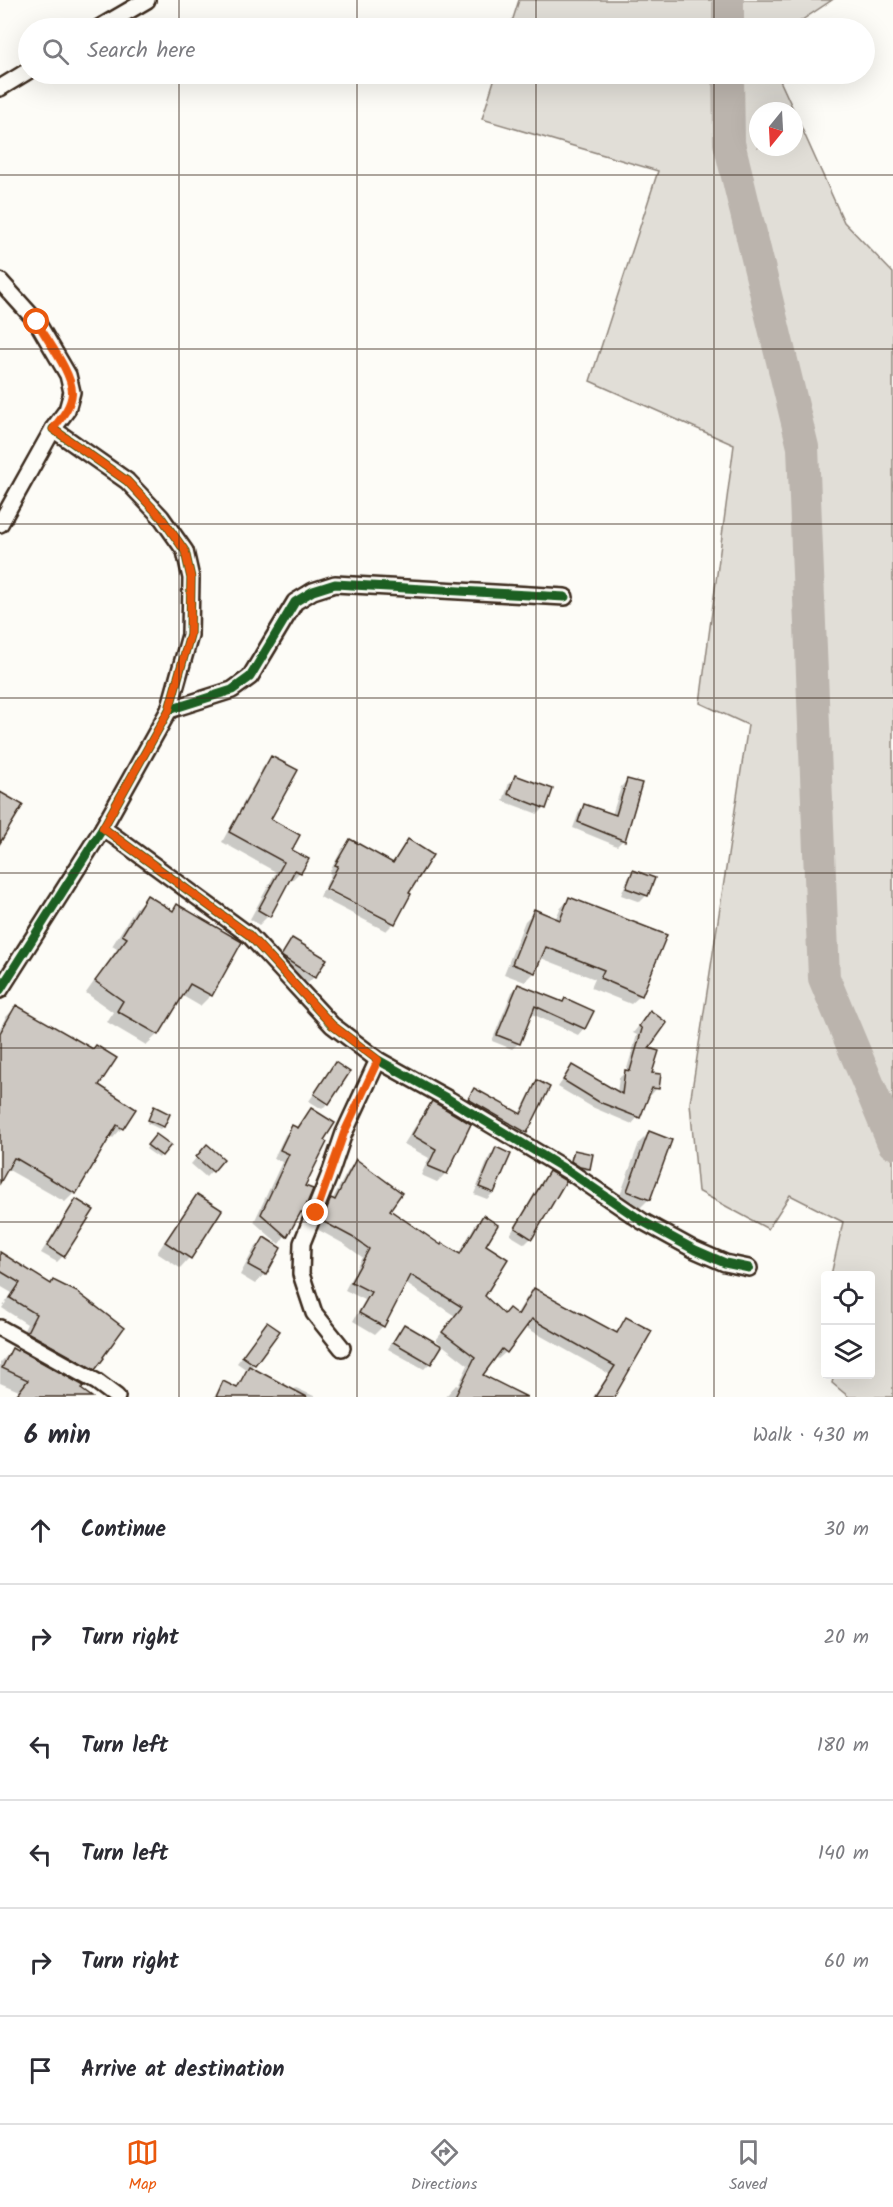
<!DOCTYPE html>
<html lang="en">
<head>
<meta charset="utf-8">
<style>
	body { margin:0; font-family:Kalam,sans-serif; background:#f2f2f3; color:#2b2b33 }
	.controls { position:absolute; right:18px; bottom:18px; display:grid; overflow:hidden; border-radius:6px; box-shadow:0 6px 24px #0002 }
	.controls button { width:54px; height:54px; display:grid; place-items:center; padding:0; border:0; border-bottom:2px solid #e1e1e2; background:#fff; color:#2b2b33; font:30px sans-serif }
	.compass { position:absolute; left:749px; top:102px; width:54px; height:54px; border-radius:50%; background:#fff; box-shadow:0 6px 24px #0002; rotate:198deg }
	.stop { position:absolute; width:18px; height:18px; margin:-14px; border:4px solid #ea580c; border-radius:50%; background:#fff }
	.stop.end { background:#ea580c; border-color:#fff; box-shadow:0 2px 6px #0008 }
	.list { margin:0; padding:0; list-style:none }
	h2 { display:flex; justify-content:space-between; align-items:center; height:78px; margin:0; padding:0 24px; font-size:26px }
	h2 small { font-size:20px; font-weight:400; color:#7c7c81 }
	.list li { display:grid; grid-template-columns:39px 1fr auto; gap:18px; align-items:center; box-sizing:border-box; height:108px; padding:0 24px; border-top:2px solid #e1e1e2 }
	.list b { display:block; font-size:22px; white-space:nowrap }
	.list em { font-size:20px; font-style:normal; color:#7c7c81 }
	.icon { flex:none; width:33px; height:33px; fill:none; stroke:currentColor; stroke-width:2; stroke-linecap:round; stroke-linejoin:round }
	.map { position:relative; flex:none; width:893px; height:1397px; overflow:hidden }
	.search { position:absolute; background:#fff; box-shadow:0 6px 24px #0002; left:18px; right:18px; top:18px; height:66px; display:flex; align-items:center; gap:15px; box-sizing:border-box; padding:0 21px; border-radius:33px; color:#7c7c81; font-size:22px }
	.sheet { height:726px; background:#fff }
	nav { display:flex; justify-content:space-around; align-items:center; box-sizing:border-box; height:84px; border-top:2px solid #e1e1e2; background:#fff; font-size:16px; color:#7c7c81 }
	nav a { display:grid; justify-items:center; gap:3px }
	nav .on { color:#ea580c }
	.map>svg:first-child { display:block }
</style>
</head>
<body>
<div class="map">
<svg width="893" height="1397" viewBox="0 0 893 1397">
	<rect width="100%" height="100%" fill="#fdfcf7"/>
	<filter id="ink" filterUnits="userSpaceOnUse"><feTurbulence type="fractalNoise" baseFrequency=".0167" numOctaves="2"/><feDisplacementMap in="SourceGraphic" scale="12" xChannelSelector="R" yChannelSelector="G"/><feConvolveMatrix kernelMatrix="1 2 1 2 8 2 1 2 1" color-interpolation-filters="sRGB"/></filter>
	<g filter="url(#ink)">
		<!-- green -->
		<g fill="#e1ded7" stroke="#8e847a" stroke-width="1.5">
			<path d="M519,0H832L790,28H510Z"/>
			<path d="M496,74H777L794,111H758V147H794V111L844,222L893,273V1397H849L832,1383L834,1375L870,1374V1276L831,1275L843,1222L790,1195L768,1229L698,1191L690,1103L748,725L700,703L734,445L590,381L658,171L482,119Z"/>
		</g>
		<!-- shadow -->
		<g fill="#0003">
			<path d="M272,758L269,820L290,850L300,872L291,881L288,879L268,916L259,925L250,919L276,872L222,842L263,767Z"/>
			<path d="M516,777L544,808L538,814L503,801L509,783Z"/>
			<path d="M627,780L623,840L617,846L573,828L579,812L585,805L612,815L621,787Z"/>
			<path d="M350,841L391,864L408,841L407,894L409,895L393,924V921L325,887L331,874L329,873L342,849Z"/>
			<path d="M634,872L653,879L646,896L640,902L621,895L628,878Z"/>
			<path d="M323,889L393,924L386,931L320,897Z"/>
			<path d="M147,897L171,912L177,906L211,995L200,1006L181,995L157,1035L146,1045L107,1022L113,1012L86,993L117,949L112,946L136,908Z"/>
			<path d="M569,899L641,995L631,1004L591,988L595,979L541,958L534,973L525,982L504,974L525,921L535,911L555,920L560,909Z"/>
			<path d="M292,940L314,977L308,983L276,962Z"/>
			<path d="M518,986L561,1003L565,999L584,1028L578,1035L530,1013L519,1043L512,1049L492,1041L512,992Z"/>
			<path d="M16,1007L97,1086L122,1128L113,1138L109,1135L74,1193L65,1202L7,1169L0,1180V1028L6,1017Z"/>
			<path d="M650,1012L647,1049L650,1075L657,1088L651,1095L648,1094L638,1117L632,1124L592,1107L558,1087L572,1067L617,1093L619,1078L626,1072L637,1035L633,1033Z"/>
			<path d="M335,1064L328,1103L322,1109L309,1101Z"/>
			<path d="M538,1082L548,1087L526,1132L520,1139L462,1106L474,1089L519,1114L532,1089Z"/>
			<path d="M432,1103L446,1173L437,1182L421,1175L429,1158L404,1144L424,1112Z"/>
			<path d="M311,1110L322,1141L303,1187L302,1212L279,1244L254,1222L282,1162L274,1158L285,1135L293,1127L296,1129Z"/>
			<path d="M152,1111L163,1126L160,1129L147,1123Z"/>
			<path d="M649,1133V1199L639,1209L618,1201L639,1143Z"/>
			<path d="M153,1139L161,1155L159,1158L146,1149Z"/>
			<path d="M496,1149L493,1193L487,1199L474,1194L490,1155Z"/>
			<path d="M201,1152L222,1160L206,1177L191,1164Z"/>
			<path d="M574,1152L589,1169L586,1171L577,1170L570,1164L571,1155Z"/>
			<path d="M357,1161L387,1210L440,1246L458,1255L475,1225L483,1217V1296L504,1315H516L527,1297L535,1290L615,1333L626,1319L613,1397H593L609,1374L525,1327L506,1352L498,1359L495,1357L480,1376L524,1397H445L456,1385L458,1386L468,1365L436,1340L455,1316L405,1283L383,1326L375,1334L353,1321L365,1300L345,1290L362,1257L344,1244L315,1228L324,1207L332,1200L349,1169Z"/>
			<path d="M549,1173L531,1238L525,1244L510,1235L543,1179Z"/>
			<path d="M197,1196L220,1211L189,1258L180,1268L157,1253L188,1206Z"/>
			<path d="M76,1201L63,1256L57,1262L41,1253L70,1207Z"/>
			<path d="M264,1239L265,1274L255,1284L240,1275L254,1249Z"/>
			<path d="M0,1254L94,1369L85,1379L18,1342L27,1324L2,1308L12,1293L0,1286Z"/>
			<path d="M267,1324L254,1364L250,1368L292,1391L296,1388L316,1397H214L224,1383L235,1389L247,1370L237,1363Z"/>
			<path d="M404,1326L430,1363L424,1369L388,1349L398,1332Z"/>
			<path d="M12,1350L79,1389L89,1397H14L19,1391L0,1383V1363Z"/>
		</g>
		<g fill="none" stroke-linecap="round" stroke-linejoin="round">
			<!-- river -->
			<g stroke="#bbb4ad" stroke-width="32">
				<path d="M728,0V28"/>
				<path d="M728,74L729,143L803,447L824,978L893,1143"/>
			</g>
		</g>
		<!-- building -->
		<g fill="#cdc8c2" stroke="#3b2a1e" stroke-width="1.5">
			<path d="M271,756L298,770L271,819L300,835L292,850L309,859L301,873L295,870L270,917L258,910L284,862L229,832Z"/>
			<path d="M515,775L553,789L546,809L508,794Z"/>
			<path d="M627,779L642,783L625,841L578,822L584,804L616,815Z"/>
			<path d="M0,792L23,805L0,843Z"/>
			<path d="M350,839L393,863L408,839L433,855L409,893L411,894L395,924L326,889L338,866L335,865Z"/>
			<path d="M633,870L655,878L648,896L626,888Z"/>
			<path d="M147,895L173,911L177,904L242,942L212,996L190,984L159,1035L117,1011L123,1001L95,981L127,938L122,935Z"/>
			<path d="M569,897L667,935L642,996L600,978L604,970L546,947L535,973L512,964L534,909L560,920Z"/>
			<path d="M292,938L327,959L315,978L281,956Z"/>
			<path d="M518,984L563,1002L565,998L594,1011L585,1029L535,1006L520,1044L497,1035Z"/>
			<path d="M16,1005L93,1049L96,1045L117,1058L99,1085L136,1109L123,1129L117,1125L76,1194L17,1159L14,1158L0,1183V1033Z"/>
			<path d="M650,1010L667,1023L649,1048L659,1051L652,1073L661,1074L659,1089L652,1088L640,1118L599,1102L563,1080L572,1065L622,1094L625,1070L630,1071L642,1029L639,1026Z"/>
			<path d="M335,1062L350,1072L329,1104L314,1094Z"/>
			<path d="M537,1080L550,1087L527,1133L468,1099L474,1088L521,1114Z"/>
			<path d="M432,1101L471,1124L447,1174L428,1166L436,1149L412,1135Z"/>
			<path d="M154,1106L170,1114L164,1127L148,1120Z"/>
			<path d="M311,1108L335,1123L324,1140L327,1142L305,1186L313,1189L303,1213L301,1212L287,1237L261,1214L289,1154L280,1150L292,1125L298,1128Z"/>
			<path d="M649,1131L672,1140L650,1200L627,1191Z"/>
			<path d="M156,1134L171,1145L162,1156L147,1145Z"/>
			<path d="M207,1144L224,1159L213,1172L196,1157Z"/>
			<path d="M496,1147L511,1154L494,1193L479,1187Z"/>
			<path d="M574,1150L593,1154L590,1169L580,1167L571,1161Z"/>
			<path d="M356,1159L402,1193L390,1210L441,1245L442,1243L460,1254L483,1215L498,1225L486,1245L508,1259L485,1296L504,1314L509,1308L518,1315L534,1288L617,1333L626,1317L652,1331L614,1397H595L615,1366L532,1319L507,1353L502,1349L483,1375L527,1397H455L475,1357L442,1332L462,1307L411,1275L384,1327L359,1313L371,1292L351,1282L369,1249L352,1237L322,1221L331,1198L335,1200Z"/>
			<path d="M549,1171L566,1181L532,1239L515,1228Z"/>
			<path d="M197,1194L222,1210L191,1259L165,1242Z"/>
			<path d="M76,1199L94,1210L64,1257L47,1246Z"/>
			<path d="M264,1237L281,1248L266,1275L248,1265Z"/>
			<path d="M0,1252L51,1284L53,1280L77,1292L124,1328L103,1357L104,1358L95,1370L27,1332L36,1314L10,1298L20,1283L0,1271Z"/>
			<path d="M267,1322L280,1331L255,1365L242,1356Z"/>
			<path d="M404,1324L442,1346L431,1364L393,1342Z"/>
			<path d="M12,1348L17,1351L18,1349L84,1386L81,1389L92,1397H15L28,1380L2,1368Z"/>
			<path d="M249,1366L307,1397H216L223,1381L237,1388Z"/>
		</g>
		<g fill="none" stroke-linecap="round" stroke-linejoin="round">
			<!-- street casing -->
			<g stroke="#3b2a1e" stroke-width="20">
				<g id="street">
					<path d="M99,28L147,0"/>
					<path d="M0,88L28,71"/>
					<path d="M0,281L37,322L68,375L72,392L67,410L53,429L0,524"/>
					<path d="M169,710L232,690L250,677L295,602L313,591L335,584L565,597"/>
					<path d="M103,828L249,935L332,1025L378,1060L450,1100L570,1172L642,1221L695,1250L725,1263L749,1268"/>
					<path d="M0,990L103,828L169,710L190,635L191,578L185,551L161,517L127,481L53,429"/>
					<path d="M0,1328L97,1382L117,1397"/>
					<path d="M342,1348L314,1313L301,1274L302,1243L331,1171L344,1133L378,1060"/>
				</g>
			</g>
			<!-- street -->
			<use href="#street" stroke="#fdfcf7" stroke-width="15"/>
			<!-- cycleway casing -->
			<g stroke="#fdfcf7" stroke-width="13">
				<g id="cycleway">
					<path d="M169,710L232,690L250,677L295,602L313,591L335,584L565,597"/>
					<path d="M103,828L249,935L332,1025L378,1060L450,1100L570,1172L642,1221L695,1250L725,1263L749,1268"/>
					<path d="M0,990L103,828L169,710L190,635L191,578L185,551L161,517L127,481L53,429"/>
				</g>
			</g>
			<!-- cycleway -->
			<use href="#cycleway" stroke="#1b5e20" stroke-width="9"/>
		</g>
	</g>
	<g fill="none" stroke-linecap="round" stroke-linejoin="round" filter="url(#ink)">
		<!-- route -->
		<path stroke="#ea580c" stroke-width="8" d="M37,322C46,339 73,373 72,393C71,407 61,418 53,429L127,481L161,517L185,551L191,578L190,635L169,710L103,828L249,935L332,1025L378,1060L344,1133L316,1213"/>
	</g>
	<!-- grid -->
	<path fill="none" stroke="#3b2a1e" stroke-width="1.5" stroke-opacity="0.55" d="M179,0V28M357,0V28M536,0V28M714,0V28M179,74V1397M357,74V1397M536,74V1397M714,74V1397M0,175H893M0,349H893M0,524H893M0,698H893M0,873H893M0,1048H893M0,1222H893"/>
</svg>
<div class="controls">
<button><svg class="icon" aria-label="locate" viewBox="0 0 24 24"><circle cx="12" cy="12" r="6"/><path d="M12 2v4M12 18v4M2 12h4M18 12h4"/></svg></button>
<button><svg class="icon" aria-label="layers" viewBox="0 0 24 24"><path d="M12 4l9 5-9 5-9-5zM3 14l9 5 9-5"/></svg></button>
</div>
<svg class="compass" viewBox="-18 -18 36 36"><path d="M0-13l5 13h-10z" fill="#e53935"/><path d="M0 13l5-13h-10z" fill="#7c7c81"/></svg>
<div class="stop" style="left:37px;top:322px"></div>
<div class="stop end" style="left:316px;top:1213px"></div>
<div class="search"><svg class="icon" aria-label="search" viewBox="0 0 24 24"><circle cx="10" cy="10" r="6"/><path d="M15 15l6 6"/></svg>Search here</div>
</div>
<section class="sheet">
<h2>6 min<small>Walk · 430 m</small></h2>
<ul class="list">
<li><svg class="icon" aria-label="ahead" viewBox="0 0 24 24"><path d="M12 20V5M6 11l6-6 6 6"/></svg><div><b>Continue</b></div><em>30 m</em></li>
<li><svg class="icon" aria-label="right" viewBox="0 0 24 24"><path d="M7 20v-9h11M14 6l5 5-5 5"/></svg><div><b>Turn right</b></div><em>20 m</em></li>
<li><svg class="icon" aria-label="left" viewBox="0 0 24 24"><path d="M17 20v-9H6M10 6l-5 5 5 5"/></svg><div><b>Turn left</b></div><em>180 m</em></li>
<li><svg class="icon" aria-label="left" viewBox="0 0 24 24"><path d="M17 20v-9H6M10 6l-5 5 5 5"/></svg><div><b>Turn left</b></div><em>140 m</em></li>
<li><svg class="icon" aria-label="right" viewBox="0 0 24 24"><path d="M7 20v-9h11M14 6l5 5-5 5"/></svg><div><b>Turn right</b></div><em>60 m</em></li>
<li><svg class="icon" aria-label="arrive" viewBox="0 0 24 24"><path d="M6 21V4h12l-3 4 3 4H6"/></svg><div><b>Arrive at destination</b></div></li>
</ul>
</section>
<nav>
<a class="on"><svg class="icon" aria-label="map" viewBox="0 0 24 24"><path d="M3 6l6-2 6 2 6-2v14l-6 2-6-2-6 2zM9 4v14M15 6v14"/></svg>Map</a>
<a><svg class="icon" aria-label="directions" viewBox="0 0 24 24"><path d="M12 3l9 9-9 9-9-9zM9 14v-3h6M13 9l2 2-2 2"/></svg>Directions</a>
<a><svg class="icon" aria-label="saved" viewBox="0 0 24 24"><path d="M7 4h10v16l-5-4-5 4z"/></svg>Saved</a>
</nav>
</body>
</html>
